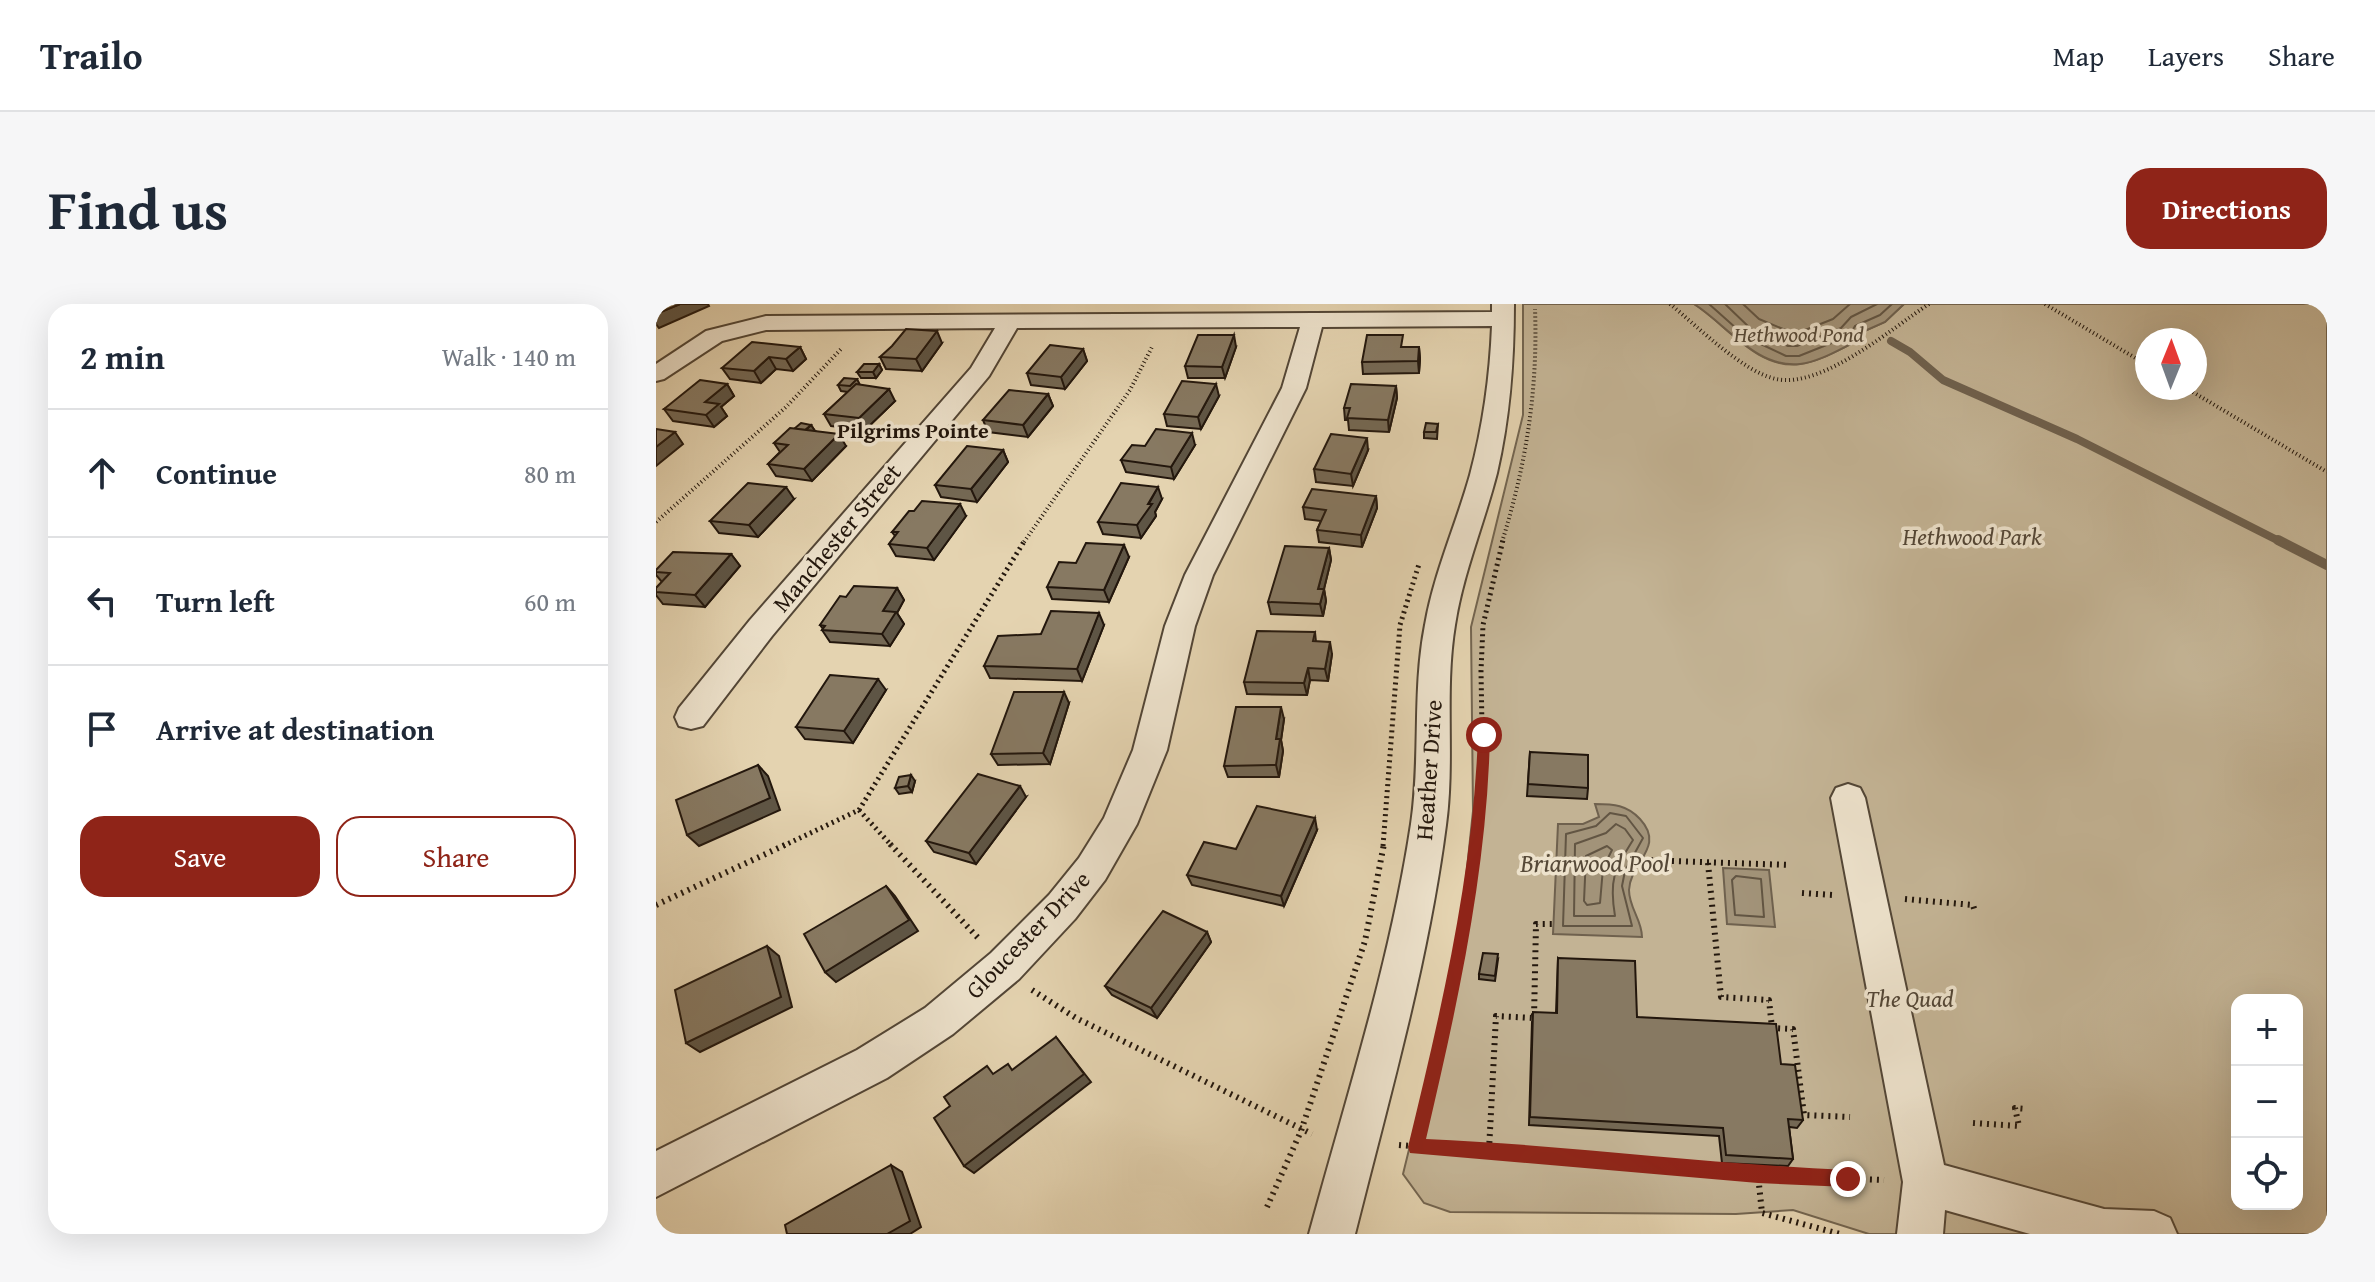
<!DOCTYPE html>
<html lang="en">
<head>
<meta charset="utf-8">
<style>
	body { margin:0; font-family:"Gentium Book Plus",serif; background:#f6f6f7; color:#1f2937 }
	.controls { position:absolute; right:24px; bottom:24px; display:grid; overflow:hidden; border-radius:16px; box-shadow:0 8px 32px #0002 }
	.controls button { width:72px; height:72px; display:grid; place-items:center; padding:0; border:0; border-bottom:2px solid #e0e1e3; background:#fff; color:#1f2937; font:40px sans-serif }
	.compass { position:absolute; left:1479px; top:24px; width:72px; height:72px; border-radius:50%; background:#fff; box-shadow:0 8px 32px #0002; rotate:1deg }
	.stop { position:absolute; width:24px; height:24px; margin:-18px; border:6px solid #8f2418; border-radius:50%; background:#fff }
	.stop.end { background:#8f2418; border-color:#fff; box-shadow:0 2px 8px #0008 }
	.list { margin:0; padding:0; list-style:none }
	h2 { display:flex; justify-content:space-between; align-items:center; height:104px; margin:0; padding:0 32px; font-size:34px }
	h2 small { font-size:26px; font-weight:400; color:#747a83 }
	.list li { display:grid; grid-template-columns:52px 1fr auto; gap:24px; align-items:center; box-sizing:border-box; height:128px; padding:0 32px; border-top:2px solid #e0e1e3 }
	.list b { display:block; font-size:30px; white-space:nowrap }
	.list em { font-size:26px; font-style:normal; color:#747a83 }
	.actions { display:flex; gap:16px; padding:24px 32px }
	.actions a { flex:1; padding:18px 0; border:2px solid #8f2418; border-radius:24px; text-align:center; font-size:28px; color:#8f2418 }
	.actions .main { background:#8f2418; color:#fff }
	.icon { flex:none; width:44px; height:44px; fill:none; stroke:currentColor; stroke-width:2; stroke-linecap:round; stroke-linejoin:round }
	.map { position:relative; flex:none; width:1671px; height:930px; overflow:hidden; border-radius:24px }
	header { display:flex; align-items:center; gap:48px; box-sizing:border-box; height:112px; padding:0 40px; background:#fff; border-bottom:2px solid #e0e1e3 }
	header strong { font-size:38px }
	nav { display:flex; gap:44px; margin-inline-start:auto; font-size:28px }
	.intro { display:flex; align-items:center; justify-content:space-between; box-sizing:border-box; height:192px; padding:0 48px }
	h1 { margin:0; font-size:56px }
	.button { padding:20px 36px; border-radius:24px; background:#8f2418; color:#fff; font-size:28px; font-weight:700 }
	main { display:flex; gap:48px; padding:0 48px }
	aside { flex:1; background:#fff; border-radius:24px; box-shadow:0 8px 32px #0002 }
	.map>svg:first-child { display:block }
</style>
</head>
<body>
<header>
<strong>Trailo</strong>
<nav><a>Map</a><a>Layers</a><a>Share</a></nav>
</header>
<div class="intro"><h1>Find us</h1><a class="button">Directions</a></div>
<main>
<aside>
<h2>2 min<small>Walk · 140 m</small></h2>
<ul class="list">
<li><svg class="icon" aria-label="ahead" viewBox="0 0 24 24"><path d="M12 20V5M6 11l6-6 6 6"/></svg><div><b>Continue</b></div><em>80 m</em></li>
<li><svg class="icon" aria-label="left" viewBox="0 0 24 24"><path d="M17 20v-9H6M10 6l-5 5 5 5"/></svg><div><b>Turn left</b></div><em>60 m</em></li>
<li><svg class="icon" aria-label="arrive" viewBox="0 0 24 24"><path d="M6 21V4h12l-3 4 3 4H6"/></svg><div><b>Arrive at destination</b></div></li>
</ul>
<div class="actions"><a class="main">Save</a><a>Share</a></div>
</aside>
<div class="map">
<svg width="1671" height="930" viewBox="0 0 1671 930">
	<rect width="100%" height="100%" fill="#e4d3b0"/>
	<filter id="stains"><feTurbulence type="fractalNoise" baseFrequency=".0025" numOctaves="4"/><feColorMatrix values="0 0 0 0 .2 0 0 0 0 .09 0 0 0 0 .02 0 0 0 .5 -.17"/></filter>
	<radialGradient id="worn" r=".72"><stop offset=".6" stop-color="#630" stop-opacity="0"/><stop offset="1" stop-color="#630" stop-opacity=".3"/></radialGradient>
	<!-- green -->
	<path fill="#c3b394" stroke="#736550" stroke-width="2" fill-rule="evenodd" d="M867,0H1038C1070,20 1101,66 1144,60C1162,58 1184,45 1201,37L1204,29L1229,18L1248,0H1671V930H1213L1137,906L1080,910L794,908L768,899L747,870L795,674L809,583L817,507L815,323L867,111ZM1491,36H1539V84H1491ZM1581,696H1641V900H1581Z"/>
	<!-- water -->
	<g fill="#a29379" stroke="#6f614e" stroke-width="2">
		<path d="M1038,0H1248L1229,18L1204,29L1201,37C1184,45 1163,58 1144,60C1101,65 1070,20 1038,0Z"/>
		<path d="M939,500C958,500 971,501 984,515C1010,543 974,558 973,586C973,604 986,616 986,633L897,630L902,520H927L943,513Z"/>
		<path d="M1067,564L1113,566L1119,623L1071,620Z"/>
	</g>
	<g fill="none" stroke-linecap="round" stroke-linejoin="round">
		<!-- shore -->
		<g stroke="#625543" stroke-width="2">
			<path d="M1053,0L1090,33L1130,52H1143L1193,32L1199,22L1224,11L1236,0"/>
			<path d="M1069,0L1095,25L1132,42H1141L1185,24L1195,13L1221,0"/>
			<path d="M1087,0L1103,15L1139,30L1177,15L1194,0"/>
			<path d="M954,509L970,512L987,534L969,567L966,582L976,622H907L910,530L940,522Z"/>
			<path d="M960,520L969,525L977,536C958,566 953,576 959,612H918L919,540L950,529Z"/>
			<path d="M951,542L956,546L947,564L944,599L931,601L928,597L930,552Z"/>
			<path d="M1080,572L1105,575L1108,613L1079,611L1076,576Z"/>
		</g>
		<!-- stream-far1 -->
		<path stroke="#6f614e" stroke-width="8" d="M1235,37L1254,48L1287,76L1421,135L1625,238"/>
		<!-- stream -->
		<path stroke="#6f614e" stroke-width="10" d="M1622,236L1671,261"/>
		<!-- minor casing -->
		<g stroke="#534636" stroke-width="4">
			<g id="minor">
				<path d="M836,0H858C858,57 854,113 841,169C828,220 807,269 799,321C788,387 799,455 790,521C772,660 733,794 699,930H653C690,794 734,659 755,520C765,454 756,387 769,321C778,269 800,221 814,171C827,122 834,72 836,22L666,23L650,84L557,271L539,322L511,446L481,520L449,576L419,615L363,675L297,730L231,774L0,893V847L201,746L269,704L335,649L393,591L423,554L448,514L477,446L509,322L529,271L626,84L644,23L361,24L333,72L116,332L47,422L35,425L23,422L19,413L23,404L94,316L315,64L339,24L110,26L66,37L8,75L0,77V60L50,27L110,12L836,8Z"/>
				<path d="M1192,480L1204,484L1209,494L1288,861L1448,905L1498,907L1514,914L1521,930H1374L1289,906L1287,930H1241L1247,878L1175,494L1180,484Z"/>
			</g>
		</g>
		<!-- path-far2 -->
		<g stroke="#23170d" stroke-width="4" stroke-dasharray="1 3" stroke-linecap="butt">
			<path d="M1014,0C1041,22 1087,68 1120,75C1166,85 1236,24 1273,0"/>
			<path d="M1389,0L1491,61"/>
			<path d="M1530,84L1671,168"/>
			<path d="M0,218L130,103L186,44"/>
			<path d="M368,238L474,86L497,41"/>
			<path d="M846,238C870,161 882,86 879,5"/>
		</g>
		<!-- path-far1 -->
		<g stroke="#23170d" stroke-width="5" stroke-dasharray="2 4" stroke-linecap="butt">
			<path d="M203,506L236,542"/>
			<path d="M127,542L203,506L369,236"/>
			<path d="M727,542L744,321L763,260"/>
			<path d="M822,542L827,480L825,367L827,321L847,236"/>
		</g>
		<!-- path -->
		<g stroke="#23170d" stroke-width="6" stroke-dasharray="2 5" stroke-linecap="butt">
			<path d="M234,540L325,637"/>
			<path d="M988,556L1134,561"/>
			<path d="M1052,559L1065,693L1113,696L1116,724L1137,725L1148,811L1194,813"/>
			<path d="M1146,589L1177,591"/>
			<path d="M1249,595L1317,601L1319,608"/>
			<path d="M0,601L131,540"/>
			<path d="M376,686L420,714L656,830"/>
			<path d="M1317,819L1363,822L1359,804L1371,805"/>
			<path d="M743,841L1102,871L1106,909L1184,930"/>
			<path d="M760,843L799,674L822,540"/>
			<path d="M833,846L840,712L878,714L880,620H897"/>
			<path d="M1102,871L1228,876"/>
			<path d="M611,903L645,827L709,637L728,540"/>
		</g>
		<!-- minor -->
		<use href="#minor" fill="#ede2cc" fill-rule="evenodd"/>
	</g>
	<!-- wall -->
	<g fill="#746854" stroke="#23170d" stroke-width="2">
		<path d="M286,39L266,67L230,65L224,53Z"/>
		<path d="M144,43L150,55L137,67L120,65L105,79L74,75L66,64Z"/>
		<path d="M580,43L569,74H532L529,62Z"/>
		<path d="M747,43H763L764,55L763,69L707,70L706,58Z"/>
		<path d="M427,45L431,57L409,85L375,81L371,69Z"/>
		<path d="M223,60L226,66L220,74H205L201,68Z"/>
		<path d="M201,75L204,81L239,97L209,126L175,122L168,110L192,88L185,87L182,81Z"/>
		<path d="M71,80L78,92L65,103L71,112L58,123L17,117L8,105Z"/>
		<path d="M740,82L741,94L733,128L693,126L692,116H689L688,104Z"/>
		<path d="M392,90L397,102L372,133L332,128L327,116Z"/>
		<path d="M563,92L545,125L511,122L508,110Z"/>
		<path d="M782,120L781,135L768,134V128Z"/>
		<path d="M155,121L159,127L190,142L156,177L120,172L112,160L124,148L118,139L138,125Z"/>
		<path d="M539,141L518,175L470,168L465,156L489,142Z"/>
		<path d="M347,146L352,158L321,198L285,193L279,181Z"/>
		<path d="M712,146L697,182L660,178L658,165Z"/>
		<path d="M720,192L721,204L706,243L663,238L661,226L665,217L649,215L647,203Z"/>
		<path d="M138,195L102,233L63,229L54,217Z"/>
		<path d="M506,195L499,208L500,212L485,234L447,230L442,218Z"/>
		<path d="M258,207L310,212L278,256L240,252L233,240L239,232L236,228Z"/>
		<path d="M673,244L675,256L668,285L670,297L667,312L615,310L612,298Z"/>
		<path d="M75,250L84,262L49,303L7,300L0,291V284L6,278L0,271V266Z"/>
		<path d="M473,253L453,298L396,295L391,283L420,259Z"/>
		<path d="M241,284L248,296L241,309L248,320L234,342L174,338L166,326L167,325L164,321L190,293Z"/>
		<path d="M448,321L426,377L334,374L328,362L385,330Z"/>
		<path d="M659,328L660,338L676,350L672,377L654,376L651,391L591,390L588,378Z"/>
		<path d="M230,386L197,439L149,435L140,423Z"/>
		<path d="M413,399L394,460L342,461L335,450Z"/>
		<path d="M628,415L625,436L627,447L623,473H572L568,462Z"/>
		<path d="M874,448L932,484L931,495L871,492Z"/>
		<path d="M259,477L256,488L243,490L239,484Z"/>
		<path d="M370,493L320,560L278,548L270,537Z"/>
		<path d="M661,526L628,602L536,581L531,571L580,545Z"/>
		<path d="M551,628L555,638L501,714L456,691L449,682Z"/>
		<path d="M902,654L981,713L1125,760L1147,816L1141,824L1133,823L1137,855L1132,862L1066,859L1063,832L873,821L876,718L900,709Z"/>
		<path d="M842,655L839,677L823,675V670Z"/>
	</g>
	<!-- shaded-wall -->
	<g fill="#5e5545" stroke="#23170d" stroke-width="2">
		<path d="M24,0H52L53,2L3,24L0,20V10Z"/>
		<path d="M281,27L286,39L266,67L260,55Z"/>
		<path d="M578,31L580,43L569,74L566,63Z"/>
		<path d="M144,43L150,55L137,67L130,55Z"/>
		<path d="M763,43L764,55L763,69L762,57Z"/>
		<path d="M427,45L431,57L409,85L405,73Z"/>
		<path d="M113,53L120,65L105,79L98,67Z"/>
		<path d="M223,60L226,66L220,74L217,68Z"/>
		<path d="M71,80L78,92L65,103L71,112L58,123L50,111L49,98Z"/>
		<path d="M560,80L563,92L545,125L542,113Z"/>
		<path d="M740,82L741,94L733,128L732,116Z"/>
		<path d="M233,85L239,97L209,126L203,114Z"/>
		<path d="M392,90L397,102L372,133L367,121Z"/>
		<path d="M155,121L159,127L148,128Z"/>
		<path d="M19,128L27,140L0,162V143Z"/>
		<path d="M536,129L539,141L518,175L515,163Z"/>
		<path d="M183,130L190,142L156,177L148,165Z"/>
		<path d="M711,134L712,146L697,182L695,170Z"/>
		<path d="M347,146L352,158L321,198L315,185Z"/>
		<path d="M130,183L138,195L102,233L93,221Z"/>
		<path d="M502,183L506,195L499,208L500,212L485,234L481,221Z"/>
		<path d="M720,192L721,204L706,243L705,231Z"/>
		<path d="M304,200L310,212L278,256L271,244Z"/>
		<path d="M468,241L473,253L453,298L448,286Z"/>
		<path d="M673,244L675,256L665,297L662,285Z"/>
		<path d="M75,250L84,262L49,303L39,291Z"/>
		<path d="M241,284L248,296L241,309L248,320L234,342L226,330L227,307Z"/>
		<path d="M668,285L670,297L667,312L664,300Z"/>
		<path d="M443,309L448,321L426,377L421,365Z"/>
		<path d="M674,338L676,350L672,377L669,365Z"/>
		<path d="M652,364L654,376L651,391L648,379Z"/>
		<path d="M222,375L230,386L197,439L188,427Z"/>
		<path d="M408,388L413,399L394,460L387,449Z"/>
		<path d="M625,403L628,415L625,436L627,447L623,473L620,461V435Z"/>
		<path d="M102,461L112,472L124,506L43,542L31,531Z"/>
		<path d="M255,471L259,477L256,488L252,482Z"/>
		<path d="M364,482L370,493L320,560L313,549Z"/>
		<path d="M659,514L661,526L628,602L625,592Z"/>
		<path d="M230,582L239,592L262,627L180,678L169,668Z"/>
		<path d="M551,628L555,638L501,714L495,704Z"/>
		<path d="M111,642L123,652L136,703L44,748L30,739Z"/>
		<path d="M400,733L435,778L318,869L308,862Z"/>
		<path d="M235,861L246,868L265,923L254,930H231Z"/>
	</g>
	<!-- building -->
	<g fill="#877962" stroke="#23170d" stroke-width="2">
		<path d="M0,0H24L0,10Z"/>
		<path d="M250,25L281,27L260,55L224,53L236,42Z"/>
		<path d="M542,31H578L566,63L529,62Z"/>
		<path d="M711,31H747L745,43H763L762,57L706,58Z"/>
		<path d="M96,38L144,43L130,55L113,53L98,67L66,64Z"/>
		<path d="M394,41L427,45L405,73L371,69Z"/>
		<path d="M208,60H223L217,68H201Z"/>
		<path d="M188,74L201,75L194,82L182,81Z"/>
		<path d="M44,76L71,80L49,98L63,100L50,111L8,105Z"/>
		<path d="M526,77L560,80L542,113L508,110Z"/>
		<path d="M200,80L233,85L203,114L168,110Z"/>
		<path d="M695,80L740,82L732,116L691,114L694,104H688Z"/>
		<path d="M353,86L392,90L367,121L327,116Z"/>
		<path d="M145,119L155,121L149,126L138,125Z"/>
		<path d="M770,119L782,120L780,128H768Z"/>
		<path d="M134,124L183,130L148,165L112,160L132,141L118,139Z"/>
		<path d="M0,125L19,128L0,143Z"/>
		<path d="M500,125L536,129L515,163L465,156L476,141L489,142Z"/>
		<path d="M675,130L711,134L695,170L658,165Z"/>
		<path d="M311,142L347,146L315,185L279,181Z"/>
		<path d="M92,179L130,183L93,221L54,217Z"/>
		<path d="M465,179L502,183L492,200H496L481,221L442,218Z"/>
		<path d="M656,185L720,192L705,231L661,226L670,206L647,203Z"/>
		<path d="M266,197L304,200L271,244L233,240L242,228H236L253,207H258Z"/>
		<path d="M430,239L468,241L448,286L391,283L403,258L420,259Z"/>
		<path d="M629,242L673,244L662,285H668L664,300L612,298Z"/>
		<path d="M17,248L75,250L39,291L0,288V284L14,269L0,268V266Z"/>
		<path d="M198,282L241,284L227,307L240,308L226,330L166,326L169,322L164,321L184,292L190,293Z"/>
		<path d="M395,307L443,309L421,365L328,362L342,332L385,330Z"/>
		<path d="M601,327L659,328L657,337L674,338L669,365L652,364L648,379L588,378Z"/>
		<path d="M174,371L222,375L188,427L140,423Z"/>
		<path d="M358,388H408L387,449L335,450Z"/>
		<path d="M580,403H625L620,435H624L620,461L568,462Z"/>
		<path d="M874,448L932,451V484L872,480Z"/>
		<path d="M102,461L114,494L31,531L20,496Z"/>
		<path d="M322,470L364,482L313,549L270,537Z"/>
		<path d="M255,471L252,482L239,484L243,473Z"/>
		<path d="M601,502L659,514L625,592L531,571L548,538L580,545Z"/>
		<path d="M230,582L253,616L169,668L148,630Z"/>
		<path d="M507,607L551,628L495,704L449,682Z"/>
		<path d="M111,642L125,693L30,739L19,686Z"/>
		<path d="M827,649L842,650L839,672L823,670Z"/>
		<path d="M902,654L979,657L981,713L1120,720L1125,760L1139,761L1147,816L1132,815L1137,855L1070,851L1067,824L874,813L877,708L901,709Z"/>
		<path d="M400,733L428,770L308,862L278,814L294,802L288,793L331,762L337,770L352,760L356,766Z"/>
		<path d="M235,861L254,917L231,930H131L129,921Z"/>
	</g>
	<!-- route -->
	<path fill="#8f2418" d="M828,427L834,431C831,569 801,702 770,835C911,841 1051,860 1192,866L1198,869L1201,875L1198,881L1192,883L1102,879L754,849L752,843C785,707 817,572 822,431Z"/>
	<g text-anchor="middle" stroke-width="7" stroke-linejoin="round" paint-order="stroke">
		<!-- far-water labels -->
		<g font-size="22" font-style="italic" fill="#564938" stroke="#ede2cc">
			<text x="1143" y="38">Hethwood Pond</text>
		</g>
		<!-- far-neighbourhood labels -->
		<g font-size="22" font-weight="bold" fill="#23170d" stroke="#ede2cc">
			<text x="257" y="134">Pilgrims Pointe</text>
		</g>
		<!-- park labels -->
		<g font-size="24" font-style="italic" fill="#534636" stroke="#ede2cc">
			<text x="1316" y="241">Hethwood Park</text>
			<text x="1254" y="703">The Quad</text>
		</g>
		<!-- street labels -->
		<g font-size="24" fill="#23170d" stroke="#ede2cc">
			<text transform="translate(181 234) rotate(-50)" y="8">Manchester Street</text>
			<text transform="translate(773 466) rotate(-86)" y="8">Heather Drive</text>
			<text transform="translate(372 631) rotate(-46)" y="8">Gloucester Drive</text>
		</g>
		<!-- water labels -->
		<g font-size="26" font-style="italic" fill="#564938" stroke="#ede2cc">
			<text x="939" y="568">Briarwood Pool</text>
		</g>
	</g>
	<rect width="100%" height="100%" filter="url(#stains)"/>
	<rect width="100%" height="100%" fill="url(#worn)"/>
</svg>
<div class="controls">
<button>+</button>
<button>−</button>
<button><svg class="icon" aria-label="locate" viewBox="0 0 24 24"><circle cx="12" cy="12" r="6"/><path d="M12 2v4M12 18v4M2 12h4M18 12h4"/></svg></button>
</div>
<svg class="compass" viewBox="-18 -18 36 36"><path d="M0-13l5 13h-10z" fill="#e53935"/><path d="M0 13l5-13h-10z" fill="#747a83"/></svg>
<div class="stop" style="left:828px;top:431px"></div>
<div class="stop end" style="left:1192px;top:875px"></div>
</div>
</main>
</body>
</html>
